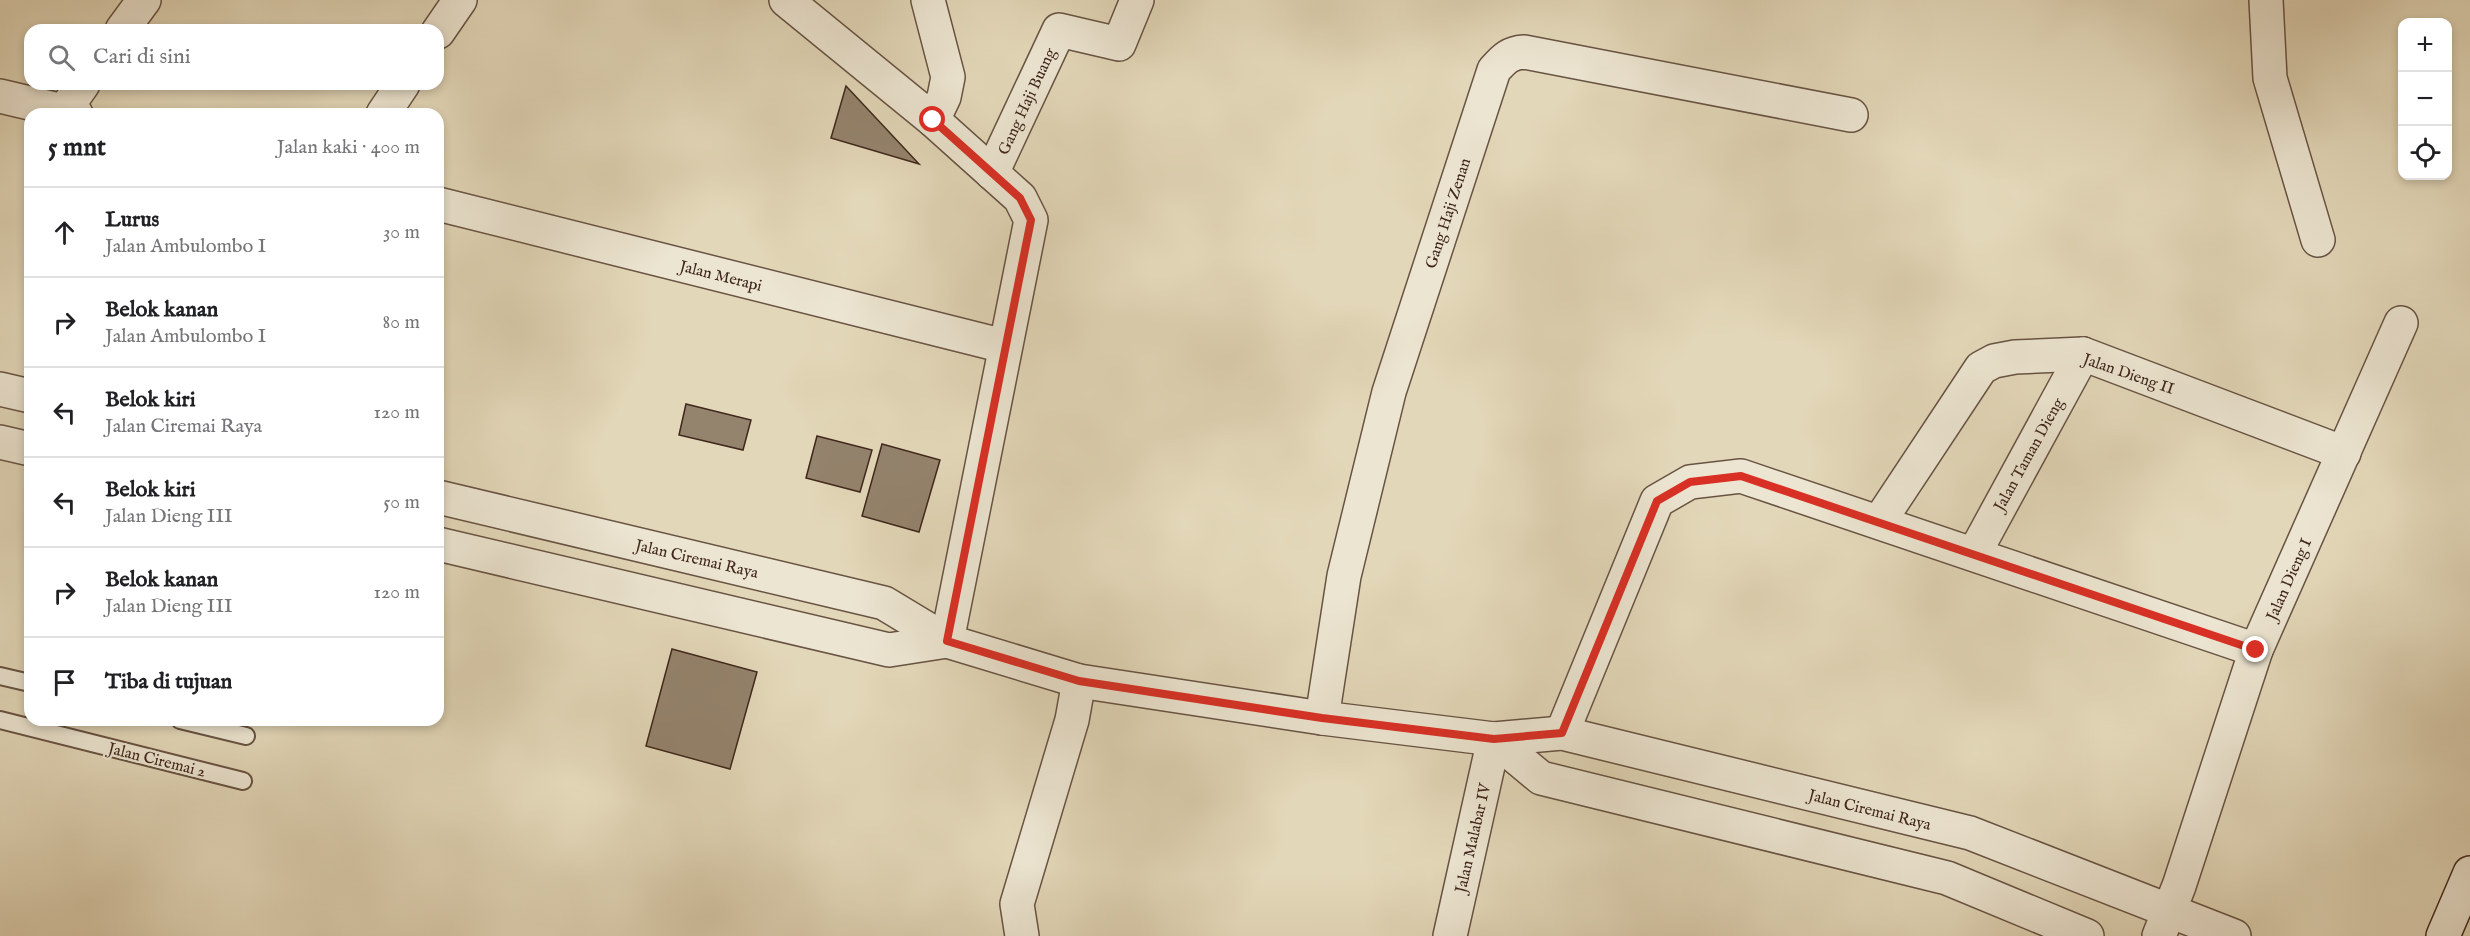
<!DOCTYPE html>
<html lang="id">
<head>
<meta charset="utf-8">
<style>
	body { margin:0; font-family:"IM FELL English",serif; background:#f6f6f6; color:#202124 }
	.controls { position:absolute; right:18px; top:18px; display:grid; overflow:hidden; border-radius:12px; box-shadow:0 3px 9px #0003 }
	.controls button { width:54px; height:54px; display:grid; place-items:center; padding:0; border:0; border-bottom:2px solid #e0e0e0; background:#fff; color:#202124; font:30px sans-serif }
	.stop { position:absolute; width:18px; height:18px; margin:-14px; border:4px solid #d93025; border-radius:50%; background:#fff }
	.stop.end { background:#d93025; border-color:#fff; box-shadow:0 2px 6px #0008 }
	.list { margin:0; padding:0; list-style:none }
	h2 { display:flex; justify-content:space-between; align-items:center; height:78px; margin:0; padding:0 24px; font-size:26px }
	h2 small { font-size:20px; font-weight:400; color:#757577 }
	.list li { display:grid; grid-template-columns:39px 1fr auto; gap:18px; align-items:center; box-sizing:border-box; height:90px; padding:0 24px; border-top:2px solid #e0e0e0 }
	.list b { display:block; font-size:22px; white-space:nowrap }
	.list p { margin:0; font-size:20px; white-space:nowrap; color:#757577 }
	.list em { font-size:20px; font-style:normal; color:#757577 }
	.icon { flex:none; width:33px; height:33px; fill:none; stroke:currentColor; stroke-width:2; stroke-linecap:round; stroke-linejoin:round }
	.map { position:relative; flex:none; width:2470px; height:936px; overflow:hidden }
	.search { position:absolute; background:#fff; box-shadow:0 3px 9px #0003; left:24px; top:24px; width:420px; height:66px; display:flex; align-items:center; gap:15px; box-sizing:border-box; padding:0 21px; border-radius:18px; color:#757577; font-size:22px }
	.panel { position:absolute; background:#fff; box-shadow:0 3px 9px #0003; left:24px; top:108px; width:420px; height:618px; border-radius:18px }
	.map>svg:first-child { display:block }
</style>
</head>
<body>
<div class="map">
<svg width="2470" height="936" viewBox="0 0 2470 936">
	<rect width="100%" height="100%" fill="#e2d7b8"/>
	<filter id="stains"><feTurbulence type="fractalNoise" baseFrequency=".00333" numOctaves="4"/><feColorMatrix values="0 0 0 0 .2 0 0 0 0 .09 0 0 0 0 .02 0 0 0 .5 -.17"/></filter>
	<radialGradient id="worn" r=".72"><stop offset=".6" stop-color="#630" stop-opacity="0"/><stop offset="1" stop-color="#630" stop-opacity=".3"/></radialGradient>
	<!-- building -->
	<g fill="#94836d" stroke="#40271c" stroke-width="1.5">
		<path d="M846,86L919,164L831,138Z"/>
		<path d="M686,404L751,420L743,450L679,435Z"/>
		<path d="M817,436L872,450L860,492L806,478Z"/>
		<path d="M882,444L940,460L919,532L862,516Z"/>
		<path d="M672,649L757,672L730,769L646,746Z"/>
	</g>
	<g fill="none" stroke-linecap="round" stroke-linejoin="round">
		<!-- lane casing -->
		<g stroke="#685343" stroke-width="20">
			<g id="lane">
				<path d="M0,676L30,683"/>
				<path d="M0,720L243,781"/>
				<path d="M180,720L246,736"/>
			</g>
		</g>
		<!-- street casing -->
		<g stroke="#685343" stroke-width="36">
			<g id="street">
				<path d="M786,0L933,120L1020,198L1031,220L947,641"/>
				<path d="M928,0L948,77L944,97L933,120"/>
				<path d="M2266,0L2270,78L2318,240"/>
				<path d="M122,30L144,0"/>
				<path d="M438,32L460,0"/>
				<path d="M0,96L76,114"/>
				<path d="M64,111L83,84"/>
				<path d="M383,114L403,84"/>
				<path d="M992,173L1059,30L1119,44L1137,0"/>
				<path d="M438,204L1004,346"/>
				<path d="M0,389L30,396"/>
				<path d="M0,442L30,449"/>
				<path d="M438,497L884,603L947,641L1079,681L1322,718L1494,739L1562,733L1970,833L2234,936"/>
				<path d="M1879,522L1981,368L1994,361L2015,357L2083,354L2344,453"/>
				<path d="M438,544L889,650L947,641"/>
				<path d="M1974,554L2083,354"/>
				<path d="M1322,718L1344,576L1389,392L1494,70C1504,59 1509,53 1524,52L1851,115"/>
				<path d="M1562,733L1657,501L1690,482L1741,476L2256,650"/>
				<path d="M1494,739L1541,778L1947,878L2087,936"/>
				<path d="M1022,936L1017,904L1072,720L1079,681"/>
				<path d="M1450,936L1494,739"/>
				<path d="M2159,936L2179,886L2256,650L2401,323"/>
			</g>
		</g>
		<!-- secondary casing -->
		<g stroke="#40271c" stroke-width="36">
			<path id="secondary" d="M2443,936L2470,873"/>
		</g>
		<!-- lane -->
		<use href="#lane" stroke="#ece5d1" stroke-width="16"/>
		<!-- street -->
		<use href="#street" stroke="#ece5d1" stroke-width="33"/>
		<!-- secondary -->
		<use href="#secondary" stroke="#ece5d1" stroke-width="33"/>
	</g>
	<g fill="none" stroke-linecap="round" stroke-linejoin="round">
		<!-- route -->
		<path stroke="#d93025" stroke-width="8" d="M933,120L1020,198L1031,220L947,641L1079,681L1322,718L1494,739L1562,733L1657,501L1690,482L1741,476L2256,650"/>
	</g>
	<g text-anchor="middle" stroke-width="4.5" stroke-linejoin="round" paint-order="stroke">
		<!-- street labels -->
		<g font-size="16" fill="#40271c" stroke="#ece5d1">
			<text transform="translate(1026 101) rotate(-65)" y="6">Gang Haji Buang</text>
			<text transform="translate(1447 213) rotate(-72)" y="6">Gang Haji Zenan</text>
			<text transform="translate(721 275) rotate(14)" y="6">Jalan Merapi</text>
			<text transform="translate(2129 373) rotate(19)" y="6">Jalan Dieng II</text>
			<text transform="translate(2028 454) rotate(-61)" y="6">Jalan Taman Dieng</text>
			<text transform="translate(697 558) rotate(13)" y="6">Jalan Ciremai Raya</text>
			<text transform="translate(2288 579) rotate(-66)" y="6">Jalan Dieng I</text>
			<text transform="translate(157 759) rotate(14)" y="6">Jalan Ciremai 2</text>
			<text transform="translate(1870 809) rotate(14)" y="6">Jalan Ciremai Raya</text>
			<text transform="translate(1472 838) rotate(-77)" y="6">Jalan Malabar IV</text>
		</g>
	</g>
	<rect width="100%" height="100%" filter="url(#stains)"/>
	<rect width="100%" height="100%" fill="url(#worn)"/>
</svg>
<div class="controls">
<button>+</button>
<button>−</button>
<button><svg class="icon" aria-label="locate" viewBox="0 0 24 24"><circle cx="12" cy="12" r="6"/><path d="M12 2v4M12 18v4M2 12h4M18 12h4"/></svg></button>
</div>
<div class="stop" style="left:933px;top:120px"></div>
<div class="stop end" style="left:2256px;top:650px"></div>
<div class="search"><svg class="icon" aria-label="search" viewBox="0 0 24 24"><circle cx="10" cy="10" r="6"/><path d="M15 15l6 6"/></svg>Cari di sini</div>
<section class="panel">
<h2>5 mnt<small>Jalan kaki · 400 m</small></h2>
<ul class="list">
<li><svg class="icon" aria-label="ahead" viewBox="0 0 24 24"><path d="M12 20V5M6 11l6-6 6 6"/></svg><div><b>Lurus</b><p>Jalan Ambulombo I</p></div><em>30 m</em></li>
<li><svg class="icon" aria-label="right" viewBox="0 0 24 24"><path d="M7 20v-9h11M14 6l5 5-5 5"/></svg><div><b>Belok kanan</b><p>Jalan Ambulombo I</p></div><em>80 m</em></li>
<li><svg class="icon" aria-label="left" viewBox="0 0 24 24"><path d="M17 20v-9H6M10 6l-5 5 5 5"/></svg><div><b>Belok kiri</b><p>Jalan Ciremai Raya</p></div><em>120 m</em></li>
<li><svg class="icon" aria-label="left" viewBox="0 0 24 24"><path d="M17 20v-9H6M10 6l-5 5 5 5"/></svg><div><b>Belok kiri</b><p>Jalan Dieng III</p></div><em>50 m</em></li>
<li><svg class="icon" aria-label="right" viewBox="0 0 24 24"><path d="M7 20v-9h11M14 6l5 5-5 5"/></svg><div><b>Belok kanan</b><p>Jalan Dieng III</p></div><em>120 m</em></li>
<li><svg class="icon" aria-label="arrive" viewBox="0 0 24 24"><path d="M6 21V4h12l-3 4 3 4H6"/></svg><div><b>Tiba di tujuan</b></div></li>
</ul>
</section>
</div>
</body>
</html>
